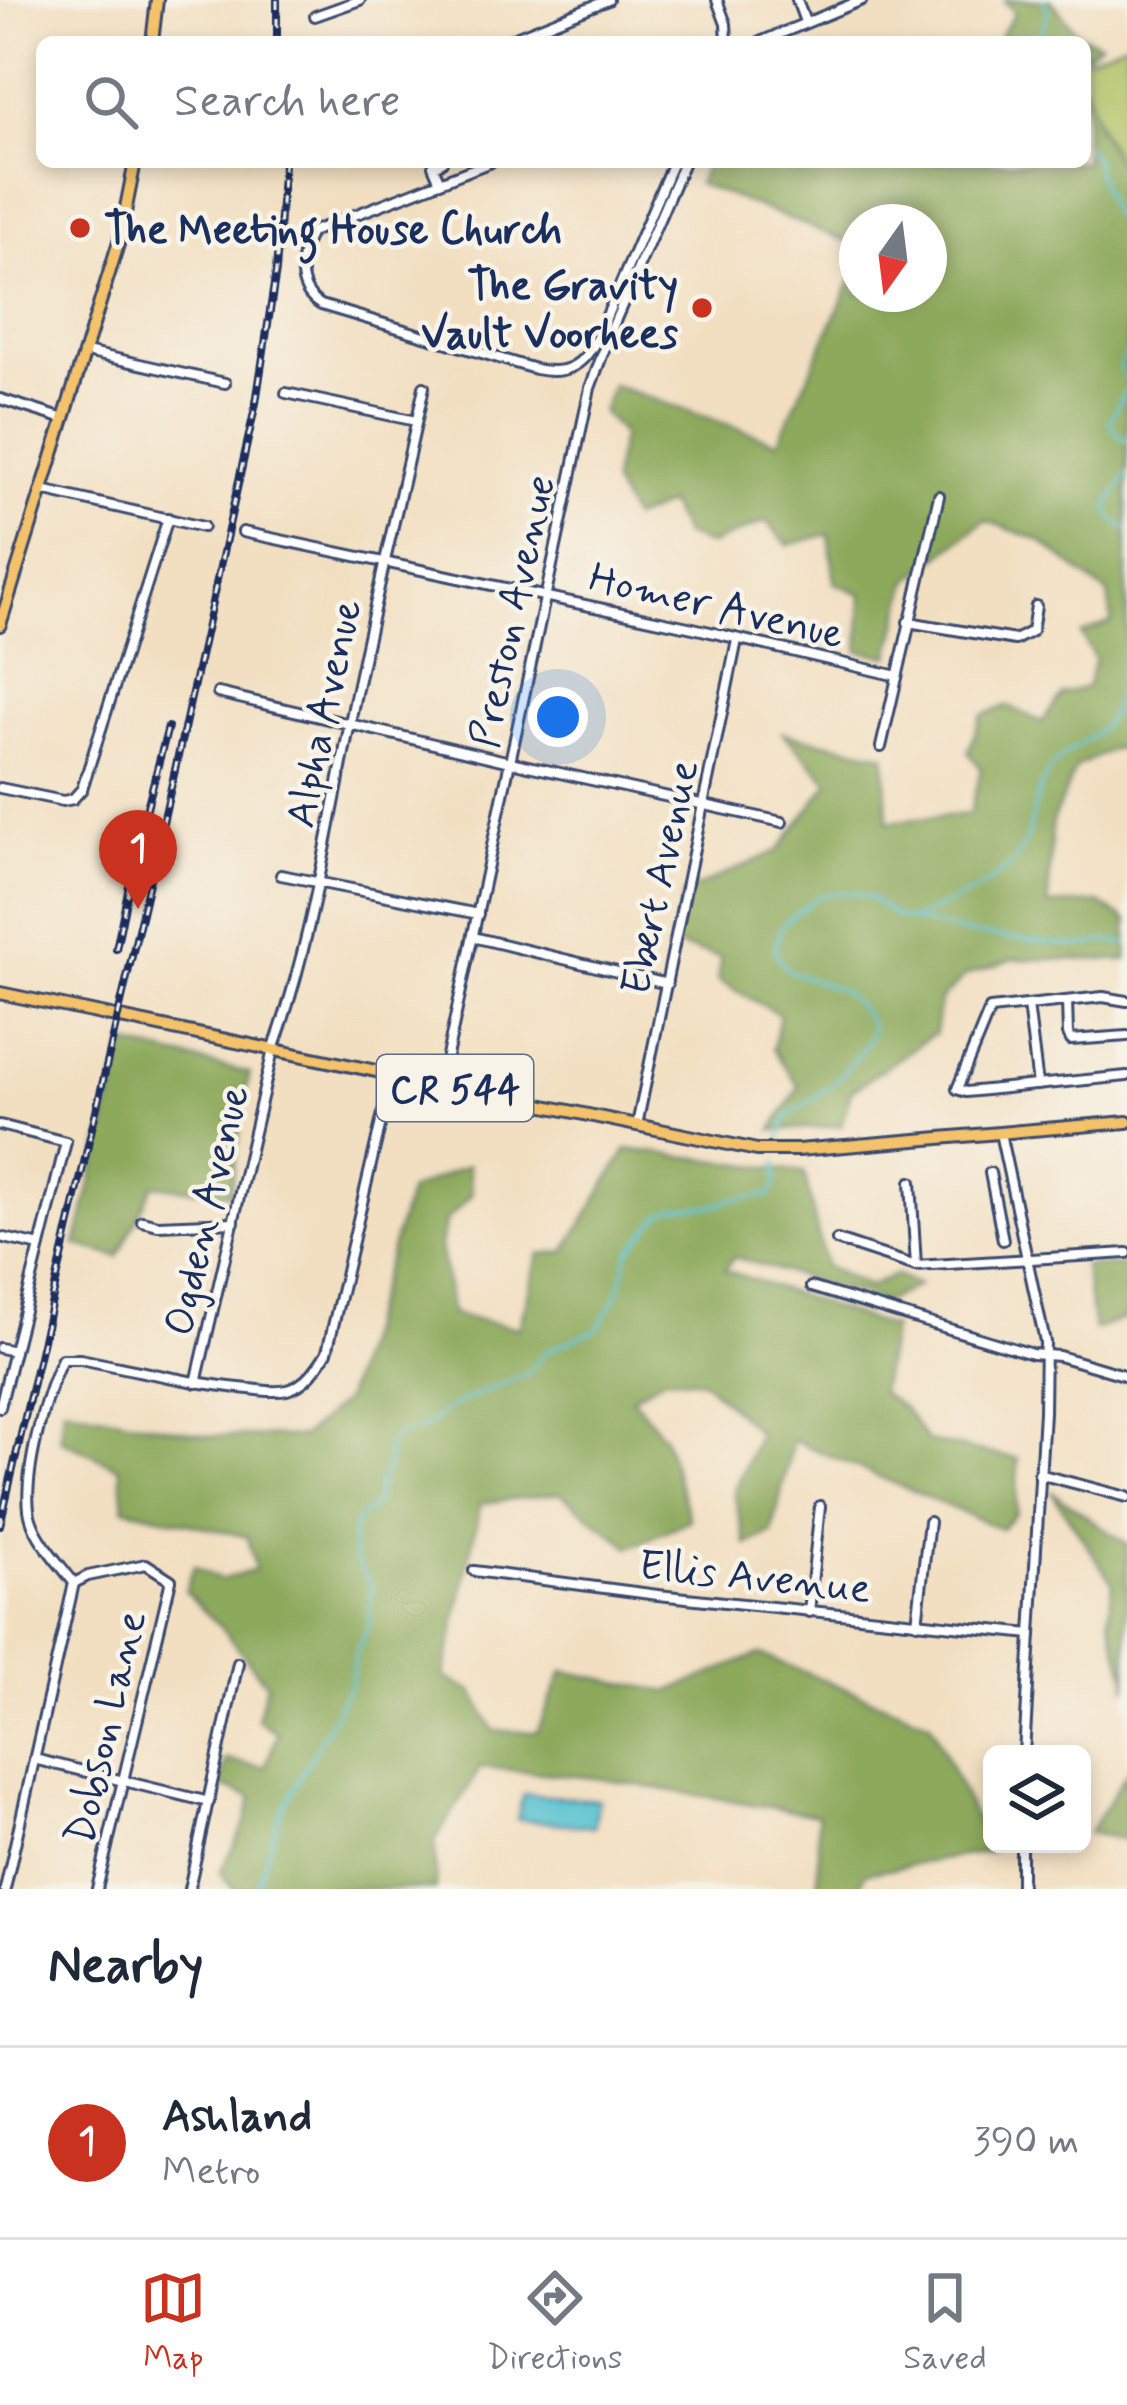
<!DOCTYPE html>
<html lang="en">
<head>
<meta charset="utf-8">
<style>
	body { margin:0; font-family:Mynerve,sans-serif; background:#f6f6f7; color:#1f2937 }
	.controls { position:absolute; right:36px; bottom:36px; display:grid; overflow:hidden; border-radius:18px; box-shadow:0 6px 18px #0003 }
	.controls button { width:108px; height:108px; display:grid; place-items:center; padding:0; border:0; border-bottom:3px solid #e0e1e3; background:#fff; color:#1f2937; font:60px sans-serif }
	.compass { position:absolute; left:839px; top:204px; width:108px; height:108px; border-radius:50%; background:#fff; box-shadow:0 6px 18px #0003; rotate:194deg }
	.you { position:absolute; left:558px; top:717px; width:42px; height:42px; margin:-30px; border:9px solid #fff; border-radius:50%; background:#1a73e8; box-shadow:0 0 0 18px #1a73e833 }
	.badge { display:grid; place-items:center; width:78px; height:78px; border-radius:50%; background:#c8321e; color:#fff; font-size:39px; font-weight:700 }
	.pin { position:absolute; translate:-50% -99px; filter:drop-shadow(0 3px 6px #0008) }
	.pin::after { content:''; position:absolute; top:63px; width:42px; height:36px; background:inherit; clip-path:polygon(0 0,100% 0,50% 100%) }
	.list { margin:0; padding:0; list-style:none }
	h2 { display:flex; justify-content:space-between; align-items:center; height:156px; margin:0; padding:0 48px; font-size:51px }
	h2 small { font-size:39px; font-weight:400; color:#747a83 }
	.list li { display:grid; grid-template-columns:78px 1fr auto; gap:36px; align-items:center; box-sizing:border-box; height:192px; padding:0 48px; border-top:3px solid #e0e1e3 }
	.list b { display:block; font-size:45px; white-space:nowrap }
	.list p { margin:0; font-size:39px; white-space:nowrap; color:#747a83 }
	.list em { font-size:39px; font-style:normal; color:#747a83 }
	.icon { flex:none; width:66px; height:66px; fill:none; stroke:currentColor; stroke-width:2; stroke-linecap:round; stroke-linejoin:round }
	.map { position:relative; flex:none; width:1127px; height:1889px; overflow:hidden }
	.search { position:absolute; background:#fff; box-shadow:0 6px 18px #0003; left:36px; right:36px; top:36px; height:132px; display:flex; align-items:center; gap:30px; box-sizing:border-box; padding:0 42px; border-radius:18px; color:#747a83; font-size:45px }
	.sheet { height:348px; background:#fff }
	nav { display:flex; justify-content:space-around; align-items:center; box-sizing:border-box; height:168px; border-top:3px solid #e0e1e3; background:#fff; font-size:33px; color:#747a83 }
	nav a { display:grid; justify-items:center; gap:6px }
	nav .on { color:#c8321e }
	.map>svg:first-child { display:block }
</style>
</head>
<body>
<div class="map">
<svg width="1127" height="1889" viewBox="0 0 1127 1889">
	<rect width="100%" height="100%" fill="#f7f3e8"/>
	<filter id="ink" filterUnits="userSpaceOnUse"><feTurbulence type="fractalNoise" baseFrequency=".00833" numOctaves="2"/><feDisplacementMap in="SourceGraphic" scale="24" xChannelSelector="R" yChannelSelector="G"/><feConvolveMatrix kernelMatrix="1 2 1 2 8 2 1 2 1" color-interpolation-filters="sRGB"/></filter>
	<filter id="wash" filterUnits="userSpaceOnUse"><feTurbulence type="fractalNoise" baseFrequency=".004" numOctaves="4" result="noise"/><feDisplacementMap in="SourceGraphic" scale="48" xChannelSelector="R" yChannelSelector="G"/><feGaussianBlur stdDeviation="2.7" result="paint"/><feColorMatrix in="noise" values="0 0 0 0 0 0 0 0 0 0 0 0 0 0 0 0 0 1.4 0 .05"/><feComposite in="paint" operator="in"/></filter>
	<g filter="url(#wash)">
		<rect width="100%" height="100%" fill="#f2dfc1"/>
		<!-- green -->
		<path fill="#b2c366" stroke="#667962" stroke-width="3" d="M1127,42V178C1103,137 1085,107 1085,58Z"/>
		<!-- forest -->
		<g fill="#8da95b" stroke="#546c5c" stroke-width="3">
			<path d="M1004,0H1051L1078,34L1100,43L1085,55V42H996L1015,13Z"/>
			<path d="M1085,84L1098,127L1127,178V754L1114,748L1076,767L1052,822L1048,905L1099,903L1127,920V960L1014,959L967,975L940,1000L935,1033L851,1091L841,1126L772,1130L799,1087L773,1049L780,1015L717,980L721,957L672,945L684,893L779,850L829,782L783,733L885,755L888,822L970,814L981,768L968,752L982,715L1007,706L1042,722L1062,694L1087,687L1095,659L1081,634L1112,622L1108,594L1041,541L985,520L909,580L890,656L859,651L862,594L835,583L829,534L788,545L766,521L710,545L684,535L668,504L632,519L612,483L622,434L602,412L612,385L778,442L857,268V294H929V222H857V245L698,184L707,162H1085Z"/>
			<path d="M125,1044L249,1073L230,1194L153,1185L118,1257L76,1245Z"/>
			<path d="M627,1149L804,1172L825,1266L868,1287L895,1275L918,1285L885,1302L734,1257L725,1270L892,1328L880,1392L905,1409L927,1441L1018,1459L1016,1513L1001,1529L793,1440L772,1533L746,1545L734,1493L758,1433L702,1380L665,1377L632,1397L664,1437L690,1520L630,1547L560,1493L481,1503L444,1677L473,1692L494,1731L537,1732L563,1671L668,1692L759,1654L930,1722L990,1851L865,1873L859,1889H818V1815L596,1778L481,1767L435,1841L436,1889H234L220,1872L245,1825L252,1797L220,1786L226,1760L265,1767L278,1733L257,1719L267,1684L225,1632L185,1591L194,1566L220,1580L255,1570L248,1537L124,1508L120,1468L60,1439L63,1407L210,1436L302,1437L345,1399L409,1191L468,1165L472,1194L446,1221L440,1245L452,1315L519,1328L539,1254L565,1252Z"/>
			<path d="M1127,1265V1318L1094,1330L1084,1266Z"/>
			<path d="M1051,1491L1127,1544V1690L1126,1677L1109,1617L1113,1584Z"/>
			<path d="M1127,1772V1840L1089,1833Z"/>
		</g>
		<!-- water -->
		<path fill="#56c2d0" stroke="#387897" stroke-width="3" d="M523,1794L599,1800L594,1827L517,1819Z"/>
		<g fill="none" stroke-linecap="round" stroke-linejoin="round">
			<!-- stream -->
			<g stroke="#56c2d0" stroke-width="3">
				<path d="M1040,42L1048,10L1045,0"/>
				<path d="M1085,146C1098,161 1095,165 1100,182C1106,202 1114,220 1127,237"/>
				<path d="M1127,353L1120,366L1127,380"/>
				<path d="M1127,388L1110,421L1114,431L1127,441"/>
				<path d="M1127,474L1108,507L1111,518L1127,529"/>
				<path d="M910,920C948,904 1008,883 1025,843C1035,819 1034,794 1048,772C1064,748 1097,740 1110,716C1122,694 1118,666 1127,643"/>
				<path d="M780,1140L787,1117L835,1083L867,1043L872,1029L865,1014L843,991L789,971L783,965L775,951L779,932L785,922L819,896L832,893H856L871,898L896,917L972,934L1067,945L1084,946L1105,941L1127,944"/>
				<path d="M256,1889L281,1812L351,1683L355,1655L369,1624L371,1585L354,1559L352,1533L358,1520L375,1504L380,1482L387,1470L388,1447L393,1437L423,1428L452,1406L528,1373L546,1351L593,1331L599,1327L619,1291L628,1253L661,1214L674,1208L713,1206L733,1199L770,1196L776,1185L777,1162"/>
			</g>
		</g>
	</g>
	<g filter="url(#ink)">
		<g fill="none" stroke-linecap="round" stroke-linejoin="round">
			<!-- minor casing -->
			<g stroke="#3b496d" stroke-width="14">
				<g id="minor">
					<path d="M717,0L726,24L727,42"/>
					<path d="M797,0L805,22"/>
					<path d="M315,16L360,0"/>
					<path d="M503,42L608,0"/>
					<path d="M760,42L862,0"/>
					<path d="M491,162L311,232C299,256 295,290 321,305L535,369C565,375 581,368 596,341L673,162"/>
					<path d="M440,182L433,166L442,162"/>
					<path d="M86,352L225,383"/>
					<path d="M286,393L416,421"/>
					<path d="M0,399L64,419"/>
					<path d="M42,490L203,527"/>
					<path d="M243,532L693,628L897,676"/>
					<path d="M908,622L1015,640L1032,631L1036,606"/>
					<path d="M218,693L510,762L782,822"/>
					<path d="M881,747L939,496"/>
					<path d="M0,788L63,801L73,799L82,789L168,518"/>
					<path d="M281,875L478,914"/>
					<path d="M473,937L667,984"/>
					<path d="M1067,1001L1068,1034L1071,1040L1127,1036"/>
					<path d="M1127,1001L1103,997L990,1009L957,1089L966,1092L1127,1076"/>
					<path d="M1028,1005L1038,1085"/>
					<path d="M441,1084L590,388L613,326L684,162"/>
					<path d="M0,1125L66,1142L0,1407"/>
					<path d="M637,1125L737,640"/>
					<path d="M1000,1133L1045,1342L1044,1412L1024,1754"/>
					<path d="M990,1173L1003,1240"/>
					<path d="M911,1182L916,1266"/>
					<path d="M142,1221L158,1225L234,1222"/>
					<path d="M0,1237L40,1246"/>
					<path d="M837,1240L916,1266L1127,1253"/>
					<path d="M811,1287L1032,1354L1059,1356L1127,1376"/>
					<path d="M0,1348L14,1351"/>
					<path d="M196,1383L273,1050C310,947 327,836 349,728C371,614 400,501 424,387"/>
					<path d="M1039,1474L1127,1497"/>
					<path d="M474,1571L658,1595L1031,1634"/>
					<path d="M74,1583L88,1576L146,1564L171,1580L97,1889"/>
					<path d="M809,1612L820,1506"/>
					<path d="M917,1623L929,1522"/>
					<path d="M34,1759L209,1802"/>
					<path d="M1021,1844V1889"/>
					<path d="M5,1889L74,1583C60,1564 38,1542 31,1519C20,1483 46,1392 62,1359H80C136,1370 192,1384 249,1389C261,1390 275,1393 287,1390C306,1385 317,1368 327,1352L392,1075"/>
					<path d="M189,1889L238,1663"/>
				</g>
			</g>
			<!-- major casing -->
			<g stroke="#3b496d" stroke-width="16">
				<g id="major">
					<path d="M152,42L157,0"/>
					<path d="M0,625L120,238L135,162"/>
					<path d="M0,993L757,1150H798L1127,1122"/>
				</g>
			</g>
			<!-- minor -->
			<use href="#minor" stroke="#fff" stroke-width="8"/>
			<!-- major -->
			<use href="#major" stroke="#f3c26a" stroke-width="10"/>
			<!-- rail casing -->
			<g stroke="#1b2f5e" stroke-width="8">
				<g id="rail">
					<path d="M277,0V42"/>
					<path d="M116,949L138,842L168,727"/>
					<path d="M0,1525L173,779L256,403L276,271L284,162"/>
				</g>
			</g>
			<!-- rail -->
			<use href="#rail" stroke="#f7f3e8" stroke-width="3" stroke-dasharray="9" stroke-linecap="butt"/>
		</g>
	</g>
	<!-- markers -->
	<g fill="#c8321e" stroke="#f7f3e8" stroke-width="4.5">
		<circle cx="80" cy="228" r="12"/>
		<circle cx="702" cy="308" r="12"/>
	</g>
	<g text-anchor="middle" stroke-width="9" stroke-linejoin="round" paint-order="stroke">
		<!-- shield labels -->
		<rect fill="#f7f3e8" stroke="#5d6a87" stroke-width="3" x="377" y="1055" width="156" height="66" rx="9"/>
		<g font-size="39" font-weight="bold" fill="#1b2f5e">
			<text x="455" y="1102">CR 544</text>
		</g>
		<!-- poi labels -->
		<g font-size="42" font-weight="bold" fill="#1b2f5e" stroke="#f7f3e8" text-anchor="start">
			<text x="104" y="243">The Meeting House Church</text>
			<text x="678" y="299" text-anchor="end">The Gravity<tspan x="678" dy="48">Vault Voorhees</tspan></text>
		</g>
		<!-- street labels -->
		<g font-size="42" fill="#1b2f5e" stroke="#f7f3e8">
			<text transform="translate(717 604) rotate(13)" y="15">Homer Avenue</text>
			<text transform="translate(511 611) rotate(-78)" y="15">Preston Avenue</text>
			<text transform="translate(322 713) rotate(-78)" y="15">Alpha Avenue</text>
			<text transform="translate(658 877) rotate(-78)" y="15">Ebert Avenue</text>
			<text transform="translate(205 1210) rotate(-77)" y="15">Ogden Avenue</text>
			<text transform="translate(755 1575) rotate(6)" y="15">Ellis Avenue</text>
			<text transform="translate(104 1727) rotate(-77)" y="15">Dobson Lane</text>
		</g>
	</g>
</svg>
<div class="controls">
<button><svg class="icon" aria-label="layers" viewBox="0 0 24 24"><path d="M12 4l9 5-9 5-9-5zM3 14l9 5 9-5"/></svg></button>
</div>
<svg class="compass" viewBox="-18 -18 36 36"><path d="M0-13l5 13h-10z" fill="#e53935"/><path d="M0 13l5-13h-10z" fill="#747a83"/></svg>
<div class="you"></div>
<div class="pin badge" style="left:138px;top:909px">1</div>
<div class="search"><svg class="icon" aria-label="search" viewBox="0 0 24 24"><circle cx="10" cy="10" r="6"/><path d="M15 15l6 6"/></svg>Search here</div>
</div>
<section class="sheet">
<h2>Nearby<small></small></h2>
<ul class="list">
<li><span class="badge">1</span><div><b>Ashland</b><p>Metro</p></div><em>390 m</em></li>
</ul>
</section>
<nav>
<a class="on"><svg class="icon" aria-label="map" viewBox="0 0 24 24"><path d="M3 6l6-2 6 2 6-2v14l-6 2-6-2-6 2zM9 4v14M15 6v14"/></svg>Map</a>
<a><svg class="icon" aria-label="directions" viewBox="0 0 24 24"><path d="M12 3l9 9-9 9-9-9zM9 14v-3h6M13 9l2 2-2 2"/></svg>Directions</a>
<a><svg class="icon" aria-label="saved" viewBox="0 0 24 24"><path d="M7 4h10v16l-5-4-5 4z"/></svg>Saved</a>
</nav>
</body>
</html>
